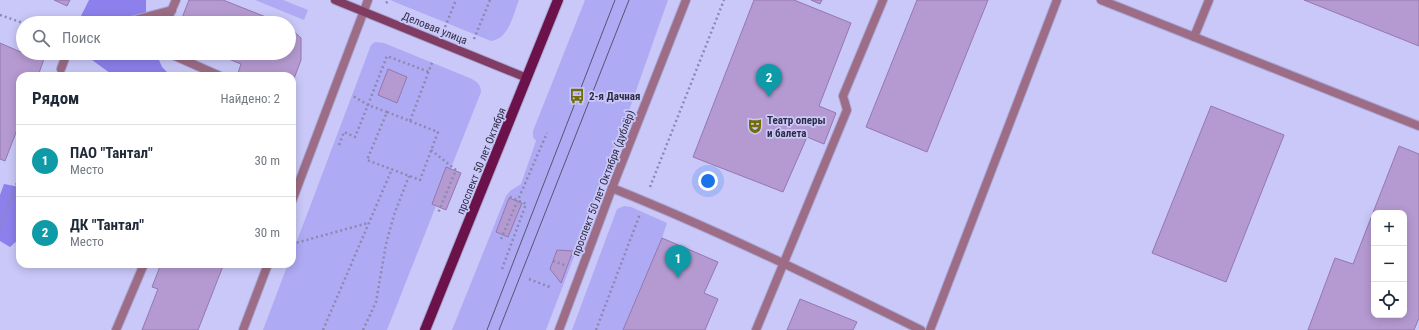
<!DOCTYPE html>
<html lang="ru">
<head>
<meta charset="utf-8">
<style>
	body { margin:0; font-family:"Roboto Condensed",sans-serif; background:#f2f2f3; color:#1f2937 }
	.controls { position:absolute; right:12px; bottom:12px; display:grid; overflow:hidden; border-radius:8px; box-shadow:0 2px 10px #0003 }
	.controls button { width:36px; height:36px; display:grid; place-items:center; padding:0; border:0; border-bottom:1px solid #e0e1e3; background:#fff; color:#1f2937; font:20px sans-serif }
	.you { position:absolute; left:708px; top:181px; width:14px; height:14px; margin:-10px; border:3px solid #fff; border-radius:50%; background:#1a73e8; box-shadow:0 0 0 6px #1a73e833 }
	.badge { display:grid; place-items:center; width:26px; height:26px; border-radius:50%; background:#716d0b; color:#fff; font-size:13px; font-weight:700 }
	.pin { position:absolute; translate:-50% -33px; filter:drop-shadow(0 1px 2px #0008) }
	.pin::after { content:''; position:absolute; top:21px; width:14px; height:12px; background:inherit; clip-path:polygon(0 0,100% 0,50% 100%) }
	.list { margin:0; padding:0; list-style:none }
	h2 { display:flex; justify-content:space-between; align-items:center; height:52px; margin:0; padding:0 16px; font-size:17px }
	h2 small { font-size:13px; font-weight:400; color:#747a83 }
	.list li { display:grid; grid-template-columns:26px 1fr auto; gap:12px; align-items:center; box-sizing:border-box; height:72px; padding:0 16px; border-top:1px solid #e0e1e3 }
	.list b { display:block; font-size:15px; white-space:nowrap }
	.list p { margin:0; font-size:13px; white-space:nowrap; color:#747a83 }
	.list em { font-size:13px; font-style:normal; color:#747a83 }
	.icon { flex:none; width:22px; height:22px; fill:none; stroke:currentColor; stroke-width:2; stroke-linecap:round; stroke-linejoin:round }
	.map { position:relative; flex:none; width:1419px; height:330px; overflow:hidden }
	.search { position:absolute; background:#fff; box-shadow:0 2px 10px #0003; left:16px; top:16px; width:280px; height:44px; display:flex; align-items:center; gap:10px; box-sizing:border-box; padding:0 14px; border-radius:22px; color:#747a83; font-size:15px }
	.panel { position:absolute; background:#fff; box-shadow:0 2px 10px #0003; left:16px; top:72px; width:280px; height:196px; border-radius:12px }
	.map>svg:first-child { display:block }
</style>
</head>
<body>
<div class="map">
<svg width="1419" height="330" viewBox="0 0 1419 330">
	<rect width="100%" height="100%" fill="#cac8f9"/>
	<!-- green -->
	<g fill="#afaaf4">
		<path d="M255,0H283L308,10L304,20Z"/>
		<path d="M390,0H519C513,15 509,39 491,41Z"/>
		<path d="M585,0H668L619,139L546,330H452L506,196L510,191L521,184L536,141L533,137V131Z"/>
		<path d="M375,42L384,43L472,79C477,82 481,85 481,92L387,330H263L288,264H292V254L371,45Z"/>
		<path d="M624,206L631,207L667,223L662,238L623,330H572L617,209Z"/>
	</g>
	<!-- forest -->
	<g fill="#8d80ed">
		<path d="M89,0H146V23H81L80,18Z"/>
		<path d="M88,53H156L162,67L171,76H114L88,57Z"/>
		<path d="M4,184L20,187V238L10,247L0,241V195Z"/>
	</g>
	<!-- building -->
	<g fill="#b59ad1" stroke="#9378ae" fill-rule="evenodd">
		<path d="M54,0H70L67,6Z"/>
		<path d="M189,0H223L281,23H180Z"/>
		<path d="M754,0H794L851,23L819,106L836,113L824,144L807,137L783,192L693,157Z"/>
		<path d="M811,0H822L820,4Z"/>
		<path d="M917,0H988L927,152L866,127Z"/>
		<path d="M1304,0H1419V46Z"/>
		<path d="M289,27L301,38V60L292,84V76H237L241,64L214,53H289Z"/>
		<path d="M0,43L23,53H46L38,76H20V122L5,161L0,159Z"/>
		<path d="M388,69L407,77L397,103L378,95Z"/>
		<path d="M1211,106L1284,135L1226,282L1152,253Z"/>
		<path d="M1399,146L1419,154V318L1414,330H1308L1335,258L1353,264ZM1374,213H1404V315H1374Z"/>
		<path d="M446,167L461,173L446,210L432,204Z"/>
		<path d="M509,198L522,203L508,237L496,232Z"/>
		<path d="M662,238L718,262L704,293L718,299L705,330H623Z"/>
		<path d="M557,250L573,251L561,283L550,269Z"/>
		<path d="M161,264H217L223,266L198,330H142L158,289L152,287Z"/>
		<path d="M800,299L857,322L853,330H787Z"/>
	</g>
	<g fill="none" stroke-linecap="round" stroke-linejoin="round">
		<!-- lane casing -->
		<g stroke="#a8a6d1" stroke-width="10">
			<g id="lane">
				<path d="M1101,0L1419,126"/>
				<path d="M123,23L172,10"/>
				<path d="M166,23L176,0"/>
				<path d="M1194,37L1209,0"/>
				<path d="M168,53L220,76"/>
				<path d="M61,69L67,53"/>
				<path d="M612,188C717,230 819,280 921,330"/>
				<path d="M116,330L144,264"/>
				<path d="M756,330L847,110L843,96L883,0"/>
				<path d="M930,330L1057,0"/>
			</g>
		</g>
		<!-- street casing -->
		<g stroke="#a8a6d1" stroke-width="10">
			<g id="street">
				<path d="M292,201L368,0"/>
				<path d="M243,330L268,264"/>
				<path d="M559,330L612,188L686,0"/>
			</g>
		</g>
		<!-- secondary casing -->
		<g stroke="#a8a6d1" stroke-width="10">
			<path id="secondary" d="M335,0L527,78"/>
		</g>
		<!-- primary casing -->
		<g stroke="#a8a6d1" stroke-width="12">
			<path id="primary" d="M425,330L558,0"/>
		</g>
		<!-- path -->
		<g stroke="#8b89af" stroke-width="2.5" stroke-dasharray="2 3" stroke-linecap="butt">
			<path d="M386,3L389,0"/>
			<path d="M0,15L23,23"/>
			<path d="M445,27L456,0"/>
			<path d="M474,39L490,0"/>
			<path d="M387,112L368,105L387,56L429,72"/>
			<path d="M410,121L438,132L420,180L367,160L387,112L410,121L433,60"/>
			<path d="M339,145L344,132L355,137L368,105L353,96"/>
			<path d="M431,150L456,170L438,213"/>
			<path d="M650,187L724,0"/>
			<path d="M0,227L20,175"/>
			<path d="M501,239L547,133"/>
			<path d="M292,244L368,223"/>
			<path d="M553,261L567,266"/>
			<path d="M502,269L526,204L508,196"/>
			<path d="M529,279L552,288"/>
			<path d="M323,330L392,169"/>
			<path d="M363,330L376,302L386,244L394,215L409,176"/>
			<path d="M596,330L640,214"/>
		</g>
		<!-- lane -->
		<use href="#lane" stroke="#9d6c86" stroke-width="8"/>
		<!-- street -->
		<use href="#street" stroke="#9d6c86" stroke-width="8"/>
		<!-- secondary -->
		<use href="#secondary" stroke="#813c63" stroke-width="8"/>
		<!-- primary -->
		<use href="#primary" stroke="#6b124b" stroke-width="10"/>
		<!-- tram -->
		<g stroke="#565473" stroke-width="1">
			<path d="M487,330L615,0"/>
			<path d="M499,330L629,0"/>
		</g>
	</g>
	<!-- icons -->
	<defs>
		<g id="bus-bare" transform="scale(1.2)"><path d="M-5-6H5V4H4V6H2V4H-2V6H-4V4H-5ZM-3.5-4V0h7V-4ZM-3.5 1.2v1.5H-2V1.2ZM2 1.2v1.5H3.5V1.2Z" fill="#716d0b" stroke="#cac8f9" stroke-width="2.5" paint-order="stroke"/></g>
		<g id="theatre-bare" transform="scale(1.2)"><path d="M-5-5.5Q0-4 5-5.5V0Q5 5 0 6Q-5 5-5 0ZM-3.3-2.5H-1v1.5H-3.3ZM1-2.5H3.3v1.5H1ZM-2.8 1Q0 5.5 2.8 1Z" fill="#716d0b" stroke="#cac8f9" stroke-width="2.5" paint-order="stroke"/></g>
	</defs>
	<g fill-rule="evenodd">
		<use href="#bus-bare" x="577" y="96"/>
		<use href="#theatre-bare" x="755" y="126"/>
	</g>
	<g text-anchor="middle" stroke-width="3.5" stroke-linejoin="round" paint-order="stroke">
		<!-- street labels -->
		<g font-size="11" fill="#2e2c44" stroke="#cac8f9">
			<text transform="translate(435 28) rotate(22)" y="4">Деловая улица</text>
			<text transform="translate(481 161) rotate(-68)" y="4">проспект 50 лет Октября</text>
			<text transform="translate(603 183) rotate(-69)" y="4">проспект 50 лет Октября (дублёр)</text>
		</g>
		<!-- poi labels -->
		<g font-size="11" font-weight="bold" fill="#2e2c44" stroke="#cac8f9" text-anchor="start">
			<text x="589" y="100">2-я Дачная</text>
			<text x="767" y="124">Театр оперы<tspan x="767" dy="13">и балета</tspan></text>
		</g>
	</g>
</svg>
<div class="controls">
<button>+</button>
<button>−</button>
<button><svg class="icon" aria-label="locate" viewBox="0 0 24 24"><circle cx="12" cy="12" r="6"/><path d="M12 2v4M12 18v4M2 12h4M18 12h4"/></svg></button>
</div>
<div class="you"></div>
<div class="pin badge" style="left:678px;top:278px;background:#0f9aa8">1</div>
<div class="pin badge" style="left:769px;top:97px;background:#0f9aa8">2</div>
<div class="search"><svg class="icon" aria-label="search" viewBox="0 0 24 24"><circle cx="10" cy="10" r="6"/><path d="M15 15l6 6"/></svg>Поиск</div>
<section class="panel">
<h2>Рядом<small>Найдено: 2</small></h2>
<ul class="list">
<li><span class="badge" style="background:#0f9aa8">1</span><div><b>ПАО &quot;Тантал&quot;</b><p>Место</p></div><em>30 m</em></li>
<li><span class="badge" style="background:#0f9aa8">2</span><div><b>ДК &quot;Тантал&quot;</b><p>Место</p></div><em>30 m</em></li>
</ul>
</section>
</div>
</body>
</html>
